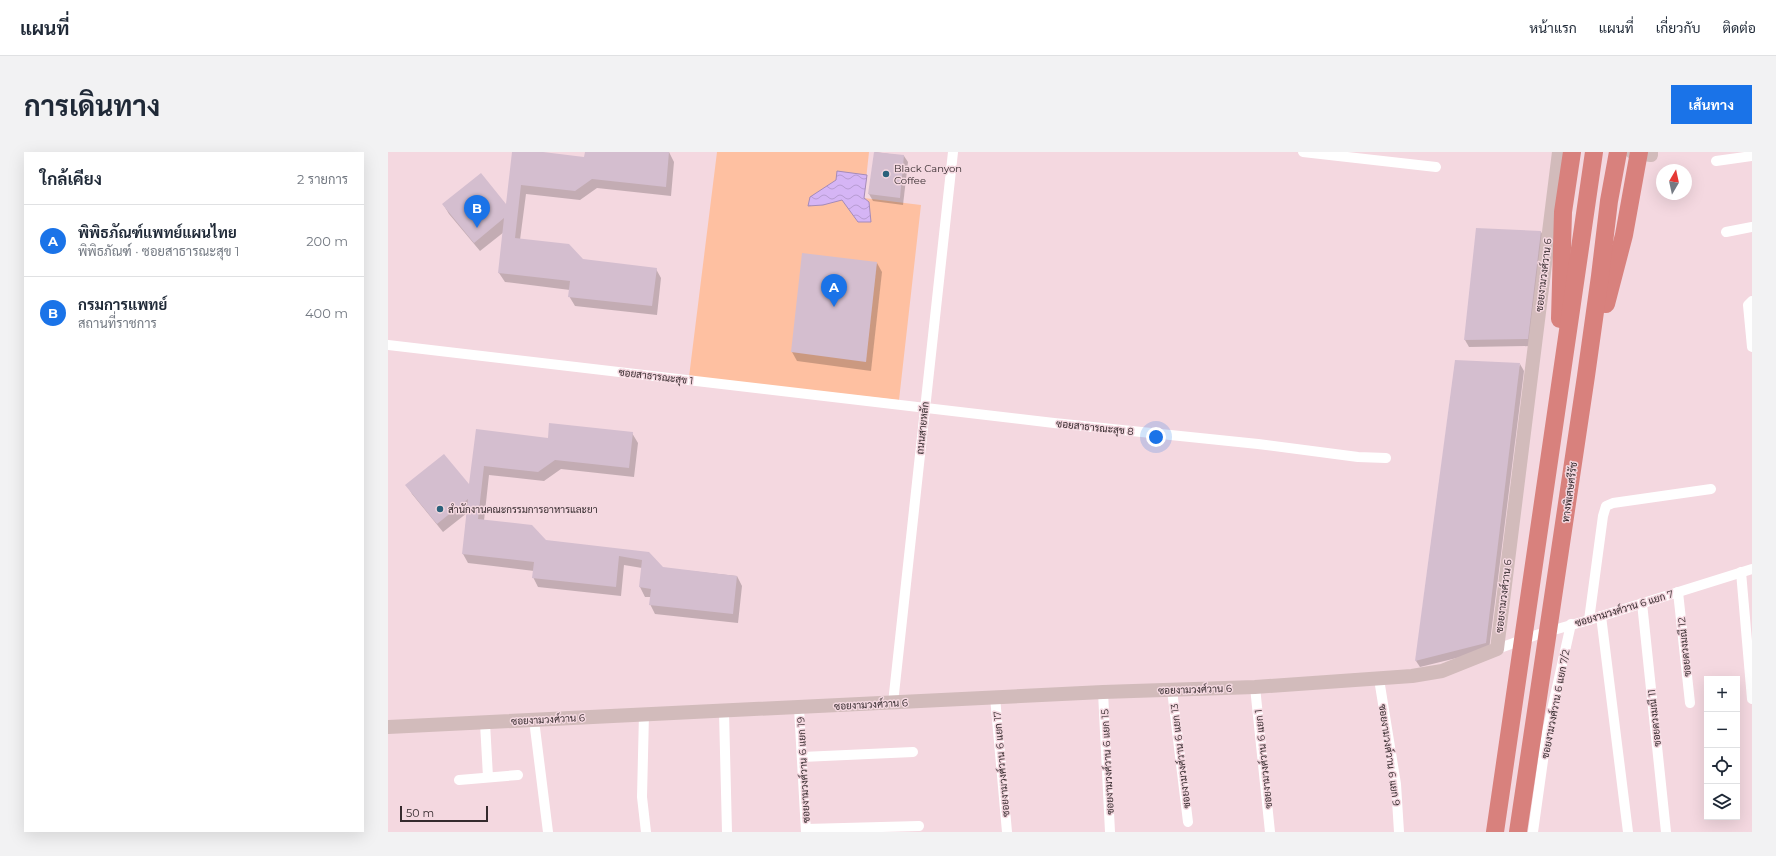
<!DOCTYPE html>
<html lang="th">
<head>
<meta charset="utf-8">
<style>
	body { margin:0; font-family:Montserrat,Sarabun,sans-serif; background:#f2f2f3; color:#1f2937 }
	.controls { position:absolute; right:12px; bottom:12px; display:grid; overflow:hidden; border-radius:0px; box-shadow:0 4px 16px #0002 }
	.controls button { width:36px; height:36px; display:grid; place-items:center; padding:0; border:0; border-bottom:1px solid #e0e1e3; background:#fff; color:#1f2937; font:20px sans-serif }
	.compass { position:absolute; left:1268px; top:12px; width:36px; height:36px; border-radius:50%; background:#fff; box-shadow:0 4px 16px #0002; rotate:9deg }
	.scale { position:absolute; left:12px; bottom:10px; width:88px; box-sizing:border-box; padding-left:4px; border:2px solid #352a2d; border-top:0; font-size:11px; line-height:14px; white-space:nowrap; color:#352a2d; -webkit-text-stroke:3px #f4d8e0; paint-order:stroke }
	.you { position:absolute; left:768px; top:285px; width:14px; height:14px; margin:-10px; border:3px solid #fff; border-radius:50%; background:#1a73e8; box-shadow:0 0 0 6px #1a73e833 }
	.badge { display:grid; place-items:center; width:26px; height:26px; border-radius:50%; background:#1a73e8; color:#fff; font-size:13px; font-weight:700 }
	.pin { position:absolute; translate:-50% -33px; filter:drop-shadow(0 1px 2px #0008) }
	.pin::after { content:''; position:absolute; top:21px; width:14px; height:12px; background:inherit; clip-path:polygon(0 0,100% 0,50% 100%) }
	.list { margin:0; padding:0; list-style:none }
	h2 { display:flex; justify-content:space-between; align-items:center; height:52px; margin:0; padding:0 16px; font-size:17px }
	h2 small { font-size:13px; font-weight:400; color:#747a83 }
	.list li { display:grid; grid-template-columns:26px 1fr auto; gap:12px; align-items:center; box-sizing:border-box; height:72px; padding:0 16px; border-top:1px solid #e0e1e3 }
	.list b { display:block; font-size:15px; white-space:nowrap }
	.list p { margin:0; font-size:13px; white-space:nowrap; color:#747a83 }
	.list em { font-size:13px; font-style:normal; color:#747a83 }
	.icon { flex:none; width:22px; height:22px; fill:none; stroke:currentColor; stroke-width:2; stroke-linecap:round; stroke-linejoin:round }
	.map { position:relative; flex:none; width:1364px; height:680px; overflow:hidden; border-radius:0px }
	header { display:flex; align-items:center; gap:24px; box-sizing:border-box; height:56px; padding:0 20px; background:#fff; border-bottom:1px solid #e0e1e3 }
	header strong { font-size:19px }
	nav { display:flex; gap:22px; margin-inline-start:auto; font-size:14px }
	.intro { display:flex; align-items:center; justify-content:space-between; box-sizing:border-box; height:96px; padding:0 24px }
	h1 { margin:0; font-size:28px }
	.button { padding:10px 18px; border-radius:0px; background:#1a73e8; color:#fff; font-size:14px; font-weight:700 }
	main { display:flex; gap:24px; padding:0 24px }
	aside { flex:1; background:#fff; border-radius:0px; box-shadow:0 4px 16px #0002 }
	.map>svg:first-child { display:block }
</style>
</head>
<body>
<header>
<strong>แผนที่</strong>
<nav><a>หน้าแรก</a><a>แผนที่</a><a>เกี่ยวกับ</a><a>ติดต่อ</a></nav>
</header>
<div class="intro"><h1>การเดินทาง</h1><a class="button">เส้นทาง</a></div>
<main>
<aside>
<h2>ใกล้เคียง<small>2 รายการ</small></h2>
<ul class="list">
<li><span class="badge">A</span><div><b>พิพิธภัณฑ์แพทย์แผนไทย</b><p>พิพิธภัณฑ์ · ซอยสาธารณะสุข 1</p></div><em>200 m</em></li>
<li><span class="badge">B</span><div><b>กรมการแพทย์</b><p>สถานที่ราชการ</p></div><em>400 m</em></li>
</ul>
</aside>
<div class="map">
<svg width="1364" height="680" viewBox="0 0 1364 680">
	<defs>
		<pattern id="water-waves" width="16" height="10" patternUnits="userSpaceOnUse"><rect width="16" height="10" fill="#d5b5f5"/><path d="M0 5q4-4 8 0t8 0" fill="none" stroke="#b79cd2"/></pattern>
	</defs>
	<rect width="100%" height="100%" fill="#f4d8e0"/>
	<!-- park -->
	<path fill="#fec0a1" d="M329,0H481L476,46L533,53L511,248L301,225Z"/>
	<!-- water -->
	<path fill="url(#water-waves)" stroke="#a58bb9" d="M449,19L479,23L476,46L481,50L483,70H470L454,48L435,53L420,54L422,45L448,28Z"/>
	<!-- shadow -->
	<g fill="#0003">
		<path d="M125,0H146L197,6L198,0H281L286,10L283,44L209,36L192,48L138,42L132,88L194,108L268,117L273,126L269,163L187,154L181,144L182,138L117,130L111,121L116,80L92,99L61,62L55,52L119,54Z"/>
		<path d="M487,0L516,4L520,10L515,53L485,49L481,42Z"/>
		<path d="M1089,77L1153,80L1157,86L1144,194L1081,195L1077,188Z"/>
		<path d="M489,111L494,120L483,219L409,209L404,200Z"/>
		<path d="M1132,212L1136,219L1101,498L1032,515L1028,509Z"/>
		<path d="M89,279L161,287L244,281L250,291L246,325L173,317L156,329L101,323L96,369L158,389L261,401L275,416L349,424L354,434L350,471L267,462L262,452L263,445H257L252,435L254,416L236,413L233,444L150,435L145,425L146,419L80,411L75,402L79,361L55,380L24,342L19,333L82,335Z"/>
	</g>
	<!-- building -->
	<g fill="#d4becf">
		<path d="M124,0H155L196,5L197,0H281L278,35L204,27L187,39L133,33L127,86L181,92L195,107L269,116L264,154L180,145L182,129L110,121L116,66L86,91L54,52L93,21L118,52Z"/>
		<path d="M486,0L516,3L512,46L480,42Z"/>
		<path d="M1088,76L1153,79L1140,187L1076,188Z"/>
		<path d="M414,101L489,110L478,210L403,200Z"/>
		<path d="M1067,208L1132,211L1098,491L1027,509Z"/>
		<path d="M161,271L245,280L241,316L167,308L150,320L96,314L90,367L144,373L158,388L261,400L275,415L349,424L345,462L261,453L263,437L251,435L254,408L231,404L228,435L144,426L146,410L74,402L80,347L49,372L17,333L56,302L81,332L88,277L160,286Z"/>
	</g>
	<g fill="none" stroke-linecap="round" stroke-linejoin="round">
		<!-- street -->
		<g stroke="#fff" stroke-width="10">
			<path d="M915,0L1048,15"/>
			<path d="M1328,9L1364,4"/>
			<path d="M1338,80L1364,75"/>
			<path d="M1364,149L1360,153L1364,195"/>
			<path d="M0,193L666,271L870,292L970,305L998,306"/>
			<path d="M1353,420L1364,547"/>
			<path d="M1290,440L1302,551"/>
			<path d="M1254,451L1278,680"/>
			<path d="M1213,464L1240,680"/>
			<path d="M1201,468L1215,364L1218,354L1225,351L1323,337"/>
			<path d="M1109,497L1148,483L1201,468L1364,417"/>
			<path d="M991,527L1008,632L1011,680"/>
			<path d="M867,535L882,680"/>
			<path d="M784,538L800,670"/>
			<path d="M715,540L722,680"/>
			<path d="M607,545L619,680"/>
			<path d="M505,551L565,0"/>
			<path d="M411,556L418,680"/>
			<path d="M336,560L339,680"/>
			<path d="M256,562L254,645L258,680"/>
			<path d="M146,568L160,680"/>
			<path d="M97,571L100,625"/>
			<path d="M414,605L525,600"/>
			<path d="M71,628L130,623"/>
			<path d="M418,677L531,674"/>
			<path d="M1145,680L1159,580L1183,472"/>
		</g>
		<!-- secondary -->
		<g stroke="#d2bbbb" stroke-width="14">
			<path d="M1244,0L1263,3V0"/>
			<path d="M0,575L715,540L867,535L1024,524L1054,519L1109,497L1171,0"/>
		</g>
		<!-- highway -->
		<g stroke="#d8817d" stroke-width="18">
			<path d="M1218,152L1236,83L1251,0"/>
			<path d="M1172,167L1175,60L1184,0"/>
			<path d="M1107,680L1206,0"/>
			<path d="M1130,680L1198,224L1212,124L1221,49L1230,0"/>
		</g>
	</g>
	<!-- markers -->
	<g fill="#2a617b" stroke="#f4d8e0" stroke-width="1.5">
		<circle cx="498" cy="22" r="4"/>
		<circle cx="52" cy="357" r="4"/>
	</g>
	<g text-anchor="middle" stroke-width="3" stroke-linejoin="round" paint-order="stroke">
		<!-- poi labels -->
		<g font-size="10" fill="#352a2d" stroke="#f4d8e0" text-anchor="start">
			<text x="506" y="20">Black Canyon<tspan x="506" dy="12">Coffee</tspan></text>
			<text x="60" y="361">สำนักงานคณะกรรมการอาหารและยา</text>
		</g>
		<!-- street labels -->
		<g font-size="10" fill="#352a2d" stroke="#f4d8e0">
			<text transform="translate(1155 123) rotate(-83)" y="4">ซอยงามวงศ์วาน 6</text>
			<text transform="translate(268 224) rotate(7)" y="4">ซอยสาธารณะสุข 1</text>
			<text transform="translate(707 275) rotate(6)" y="4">ซอยสาธารณะสุข 8</text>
			<text transform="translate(534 276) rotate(-84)" y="4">ถนนสายหลัก</text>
			<text transform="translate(1181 340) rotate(-82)" y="4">ทางพิเศษศรีรัช</text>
			<text transform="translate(1115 444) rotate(-83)" y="4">ซอยงามวงศ์วาน 6</text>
			<text transform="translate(1236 456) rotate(-17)" y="4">ซอยงามวงศ์วาน 6 แยก 7</text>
			<text transform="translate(1296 495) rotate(-96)" y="4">ซอยดวงมณี 12</text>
			<text transform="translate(807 537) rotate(-2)" y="4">ซอยงามวงศ์วาน 6</text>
			<text transform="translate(483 552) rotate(-3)" y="4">ซอยงามวงศ์วาน 6</text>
			<text transform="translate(1167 552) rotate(-79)" y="4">ซอยงามวงศ์วาน 6 แยก 7/2</text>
			<text transform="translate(1266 566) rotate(-96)" y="4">ซอยดวงมณี 11</text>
			<text transform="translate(160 567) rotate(-3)" y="4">ซอยงามวงศ์วาน 6</text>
			<text transform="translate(1002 603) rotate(82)" y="4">ซอยงามวงศ์วาน 6 แยก 9</text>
			<text transform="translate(792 604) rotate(-97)" y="4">ซอยงามวงศ์วาน 6 แยก 13</text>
			<text transform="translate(875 607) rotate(-96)" y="4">ซอยงามวงศ์วาน 6 แยก 1</text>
			<text transform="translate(719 610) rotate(-93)" y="4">ซอยงามวงศ์วาน 6 แยก 15</text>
			<text transform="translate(613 612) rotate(-95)" y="4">ซอยงามวงศ์วาน 6 แยก 17</text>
			<text transform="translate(415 618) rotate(-93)" y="4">ซอยงามวงศ์วาน 6 แยก 19</text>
		</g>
	</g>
</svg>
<div class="controls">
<button>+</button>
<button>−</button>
<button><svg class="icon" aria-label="locate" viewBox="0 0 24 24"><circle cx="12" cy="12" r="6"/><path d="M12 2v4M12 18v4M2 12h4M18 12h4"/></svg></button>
<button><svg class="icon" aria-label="layers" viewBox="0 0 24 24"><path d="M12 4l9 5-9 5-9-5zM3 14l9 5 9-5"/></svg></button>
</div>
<svg class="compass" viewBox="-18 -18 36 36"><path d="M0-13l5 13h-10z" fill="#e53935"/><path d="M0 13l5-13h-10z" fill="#747a83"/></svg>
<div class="scale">50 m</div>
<div class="you"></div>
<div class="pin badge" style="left:446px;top:155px">A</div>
<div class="pin badge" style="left:89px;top:76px">B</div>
</div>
</main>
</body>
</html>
